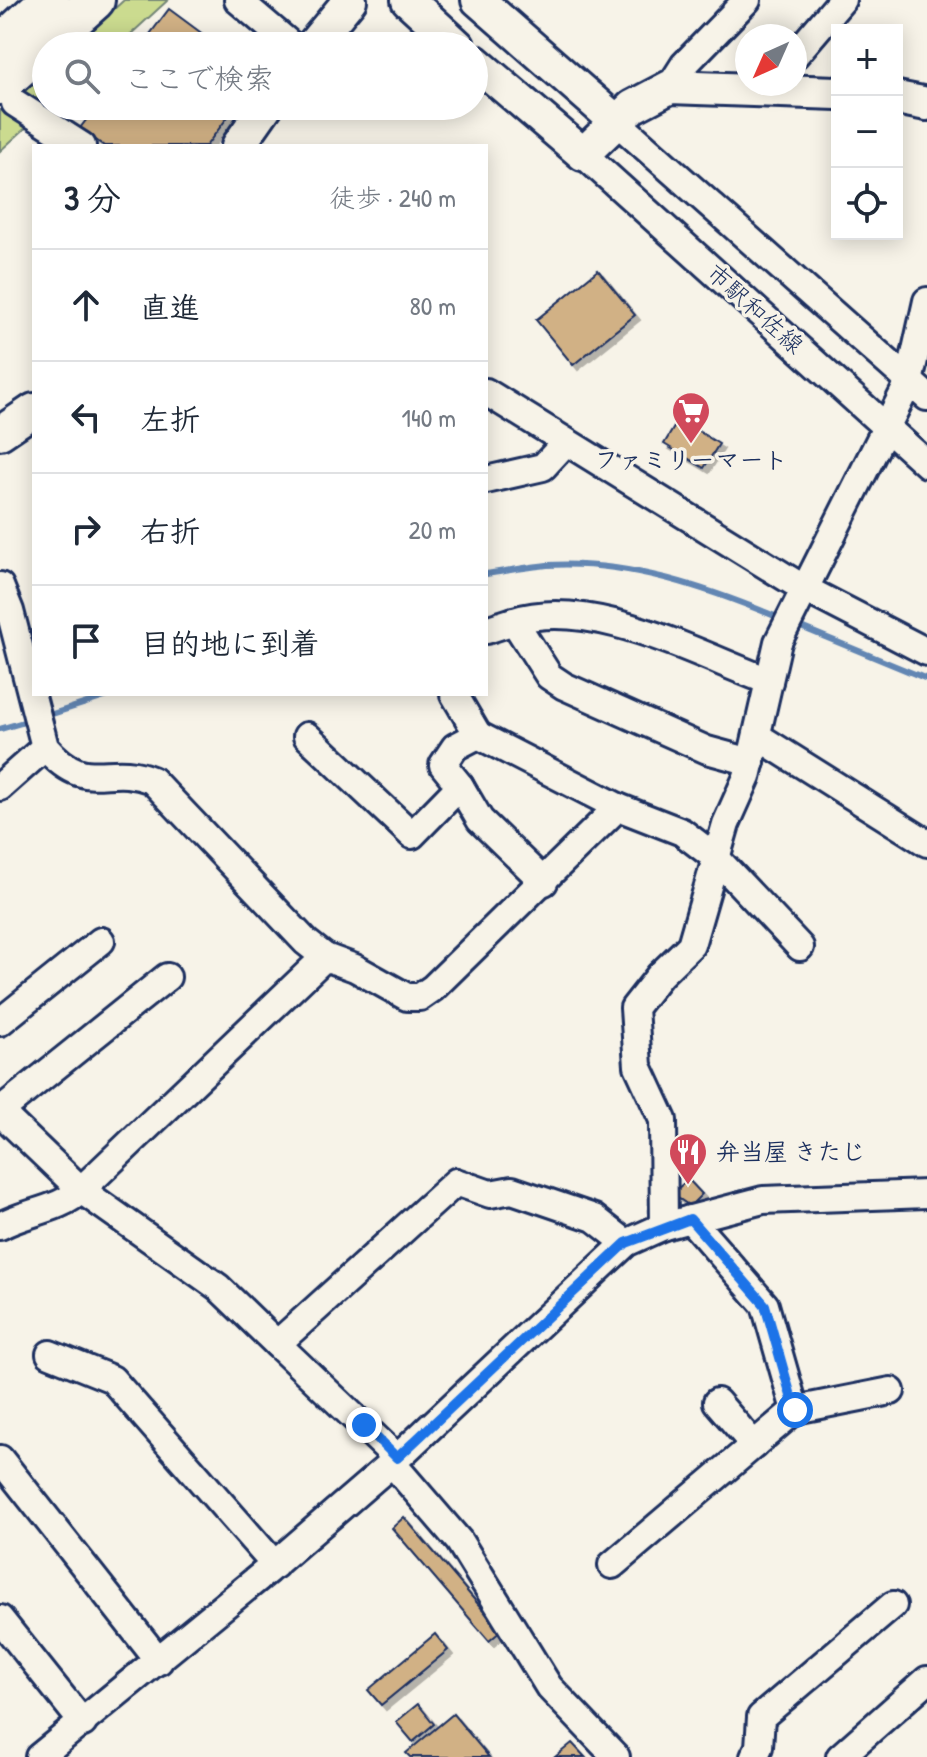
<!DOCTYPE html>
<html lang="ja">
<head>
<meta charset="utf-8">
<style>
	body { margin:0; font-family:"Patrick Hand","Klee One",sans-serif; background:#f2f2f3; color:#1f2937 }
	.controls { position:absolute; right:24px; top:24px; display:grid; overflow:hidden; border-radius:0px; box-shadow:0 4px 20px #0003 }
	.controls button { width:72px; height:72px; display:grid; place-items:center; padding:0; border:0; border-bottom:2px solid #e0e1e3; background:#fff; color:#1f2937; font:40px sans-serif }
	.compass { position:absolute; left:735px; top:24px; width:72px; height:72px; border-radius:50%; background:#fff; box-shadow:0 4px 20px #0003; rotate:225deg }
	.stop { position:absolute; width:24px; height:24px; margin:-18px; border:6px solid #1a73e8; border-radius:50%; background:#fff }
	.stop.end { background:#1a73e8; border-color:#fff; box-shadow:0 2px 8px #0008 }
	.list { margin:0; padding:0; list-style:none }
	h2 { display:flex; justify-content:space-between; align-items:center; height:104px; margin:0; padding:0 32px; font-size:34px }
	h2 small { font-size:26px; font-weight:400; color:#747a83 }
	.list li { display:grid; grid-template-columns:52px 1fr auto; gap:24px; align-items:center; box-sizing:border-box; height:112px; padding:0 32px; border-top:2px solid #e0e1e3 }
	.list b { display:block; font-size:30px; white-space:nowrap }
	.list em { font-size:26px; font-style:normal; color:#747a83 }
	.icon { flex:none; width:44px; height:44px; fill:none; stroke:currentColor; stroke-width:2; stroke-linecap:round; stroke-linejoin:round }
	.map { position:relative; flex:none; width:927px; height:1757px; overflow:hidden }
	.search { position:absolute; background:#fff; box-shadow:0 4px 20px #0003; left:32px; top:32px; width:456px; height:88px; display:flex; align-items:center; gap:20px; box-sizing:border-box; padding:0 28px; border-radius:44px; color:#747a83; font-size:30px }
	.panel { position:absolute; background:#fff; box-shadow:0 4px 20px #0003; left:32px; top:144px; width:456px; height:552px; border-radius:0px }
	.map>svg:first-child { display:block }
</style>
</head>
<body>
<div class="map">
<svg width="927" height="1757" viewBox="0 0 927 1757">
	<defs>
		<filter id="shadow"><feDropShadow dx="5" dy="5" stdDeviation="0" flood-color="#0004"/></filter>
	</defs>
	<rect width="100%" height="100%" fill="#f7f3e8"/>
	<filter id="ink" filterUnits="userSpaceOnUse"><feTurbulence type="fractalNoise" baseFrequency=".0125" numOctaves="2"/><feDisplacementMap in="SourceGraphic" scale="16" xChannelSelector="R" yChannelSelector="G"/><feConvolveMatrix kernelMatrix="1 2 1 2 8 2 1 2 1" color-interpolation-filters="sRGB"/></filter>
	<g filter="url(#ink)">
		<!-- green -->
		<g fill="#cbdb8f" stroke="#738576" stroke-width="2">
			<path d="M124,0H168L118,46H74Z"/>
			<path d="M46,71V103L25,97L29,125L0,151V111Z"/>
		</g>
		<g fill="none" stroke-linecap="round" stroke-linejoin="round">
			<!-- stream -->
			<g stroke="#6286b3" stroke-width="6">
				<path d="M486,574C506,571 527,567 547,565C628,560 708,588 782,619"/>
				<path d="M796,625L927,679"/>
				<path d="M46,716L114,694"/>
				<path d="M0,729L31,720"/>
			</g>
		</g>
		<!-- building -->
		<g fill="#d1b185" stroke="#1b2f5e" stroke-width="2" filter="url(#shadow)">
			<path d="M169,9L219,46H141Z"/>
			<path d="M97,106H236L206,146H104L80,128Z"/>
			<path d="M598,270L635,315L573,365L536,320Z"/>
			<path d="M679,419L719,444L704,468L664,444Z"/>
			<path d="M688,1179L702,1194L690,1206L672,1194Z"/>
			<path d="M404,1517L501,1631L489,1641L392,1528Z"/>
			<path d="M435,1634L448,1650L381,1705L368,1690Z"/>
			<path d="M418,1704L434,1724L413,1742L396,1722Z"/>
			<path d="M453,1714L489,1757H410L406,1753Z"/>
			<path d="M572,1743L585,1757H555Z"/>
		</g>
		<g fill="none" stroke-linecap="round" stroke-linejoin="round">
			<!-- minor casing -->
			<g stroke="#1b2f5e" stroke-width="32">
				<g id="minor">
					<path d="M238,0L292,46"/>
					<path d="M795,55L842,0"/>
					<path d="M670,87L684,65L747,0"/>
					<path d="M15,103L82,146"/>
					<path d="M617,122L927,397"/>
					<path d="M583,154L927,464"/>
					<path d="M486,392L803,588L927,652"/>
					<path d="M486,480L543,467L566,442"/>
					<path d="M0,586L10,611L45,747C88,796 105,761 152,780L306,942L325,957"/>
					<path d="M486,630L514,621"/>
					<path d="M454,694L478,735L455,747L443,765L460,786"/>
					<path d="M478,735L618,807L682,832L716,858L800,947"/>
					<path d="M307,736L412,835L460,786L480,820L544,882"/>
					<path d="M757,736L927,843"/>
					<path d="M751,762L707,750L564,686L549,676L514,621C591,596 696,654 769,681"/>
					<path d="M0,787L45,747"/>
					<path d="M0,1022L101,941"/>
					<path d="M0,1111L167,977"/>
					<path d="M0,1112L81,1190L325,957L355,968L407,997H420L433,988L618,807"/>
					<path d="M690,1219L765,1305L795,1410"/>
					<path d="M0,1226C25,1212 60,1210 81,1190L218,1287L277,1344"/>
					<path d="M664,1226L663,1120L638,1066L634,1008L660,975L691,945L726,824L747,777L778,642L909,382L927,301"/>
					<path d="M50,1354L112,1379L275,1565"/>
					<path d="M717,1402L754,1445"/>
					<path d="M397,1458L277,1344L456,1182L490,1194L512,1190L594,1218L626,1243"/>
					<path d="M0,1459L159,1661"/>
					<path d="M392,1463L459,1541L549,1687L616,1757"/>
					<path d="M612,1565L795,1410L891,1391"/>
					<path d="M0,1619L83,1723"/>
					<path d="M39,1757L268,1570L392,1463L626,1243L664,1226L763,1200L927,1194"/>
					<path d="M754,1757L759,1747L761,1717L893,1605"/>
					<path d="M840,1757L927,1680"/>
				</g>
			</g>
			<!-- major casing -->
			<g stroke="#1b2f5e" stroke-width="38">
				<g id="major">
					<path d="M408,0L458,46"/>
					<path d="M478,0L617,122"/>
					<path d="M312,46L350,0"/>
					<path d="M474,61L583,154L632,107L670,87L837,93"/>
					<path d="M897,98L927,104"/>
					<path d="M238,146L266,106"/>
					<path d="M0,433L34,410"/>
				</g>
			</g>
			<!-- highway casing -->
			<g stroke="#1b2f5e" stroke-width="44">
				<g id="highway">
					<path d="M0,45L49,0"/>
					<path d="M0,85L95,0"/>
				</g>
			</g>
			<!-- minor -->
			<use href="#minor" stroke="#f7f3e8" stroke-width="26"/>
			<!-- major -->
			<use href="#major" stroke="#f7f3e8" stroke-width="32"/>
			<!-- highway -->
			<use href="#highway" stroke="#f7f3e8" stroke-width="38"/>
		</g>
	</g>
	<g fill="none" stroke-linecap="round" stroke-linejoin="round" filter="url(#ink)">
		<!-- route -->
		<path stroke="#1a73e8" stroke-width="10" d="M364,1425L397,1458L626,1243L690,1219L765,1305L795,1410"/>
	</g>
	<!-- icons -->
	<defs>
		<g id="supermarket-pin" transform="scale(2)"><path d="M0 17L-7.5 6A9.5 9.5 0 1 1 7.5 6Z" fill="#d1495b" stroke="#f7f3e8"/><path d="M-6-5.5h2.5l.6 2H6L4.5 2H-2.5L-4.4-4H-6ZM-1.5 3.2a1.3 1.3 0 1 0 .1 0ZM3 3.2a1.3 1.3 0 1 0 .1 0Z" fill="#fff"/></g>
		<g id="restaurant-pin" transform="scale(2)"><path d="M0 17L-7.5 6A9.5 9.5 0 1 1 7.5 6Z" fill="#d1495b" stroke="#f7f3e8"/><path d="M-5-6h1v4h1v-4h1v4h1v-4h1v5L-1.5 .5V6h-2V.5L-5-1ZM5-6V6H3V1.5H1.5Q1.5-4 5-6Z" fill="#fff"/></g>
	</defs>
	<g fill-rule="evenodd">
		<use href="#supermarket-pin" x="691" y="411"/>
		<use href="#restaurant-pin" x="688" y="1152"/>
	</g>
	<g text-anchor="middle" stroke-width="7" stroke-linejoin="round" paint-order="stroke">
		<!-- street labels -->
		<g font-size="24" fill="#1b2f5e" stroke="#f7f3e8">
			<text transform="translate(755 309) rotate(42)" y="8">市駅和佐線</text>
		</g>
		<!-- poi labels -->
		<g font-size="24" font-weight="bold" fill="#1b2f5e" stroke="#f7f3e8">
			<text x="691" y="468">ファミリーマート</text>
			<text x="716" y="1160" text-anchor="start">弁当屋 きたじ</text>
		</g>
	</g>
</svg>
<div class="controls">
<button>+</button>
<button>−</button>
<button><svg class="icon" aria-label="locate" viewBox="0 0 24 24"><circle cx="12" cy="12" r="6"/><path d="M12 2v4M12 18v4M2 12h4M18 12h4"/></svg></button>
</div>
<svg class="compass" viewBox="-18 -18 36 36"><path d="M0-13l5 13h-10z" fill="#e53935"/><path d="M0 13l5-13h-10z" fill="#747a83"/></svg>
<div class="stop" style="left:795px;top:1410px"></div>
<div class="stop end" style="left:364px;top:1425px"></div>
<div class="search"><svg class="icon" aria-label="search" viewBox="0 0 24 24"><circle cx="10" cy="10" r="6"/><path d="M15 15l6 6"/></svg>ここで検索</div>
<section class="panel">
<h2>3 分<small>徒歩 · 240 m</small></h2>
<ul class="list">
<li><svg class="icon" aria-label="ahead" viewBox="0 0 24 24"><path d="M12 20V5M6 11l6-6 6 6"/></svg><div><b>直進</b></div><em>80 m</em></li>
<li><svg class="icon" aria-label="left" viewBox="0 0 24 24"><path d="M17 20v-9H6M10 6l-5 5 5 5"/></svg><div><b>左折</b></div><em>140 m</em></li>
<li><svg class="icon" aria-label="right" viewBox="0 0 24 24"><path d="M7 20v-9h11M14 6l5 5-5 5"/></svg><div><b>右折</b></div><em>20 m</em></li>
<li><svg class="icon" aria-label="arrive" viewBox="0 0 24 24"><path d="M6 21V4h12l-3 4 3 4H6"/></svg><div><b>目的地に到着</b></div></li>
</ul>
</section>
</div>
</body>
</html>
